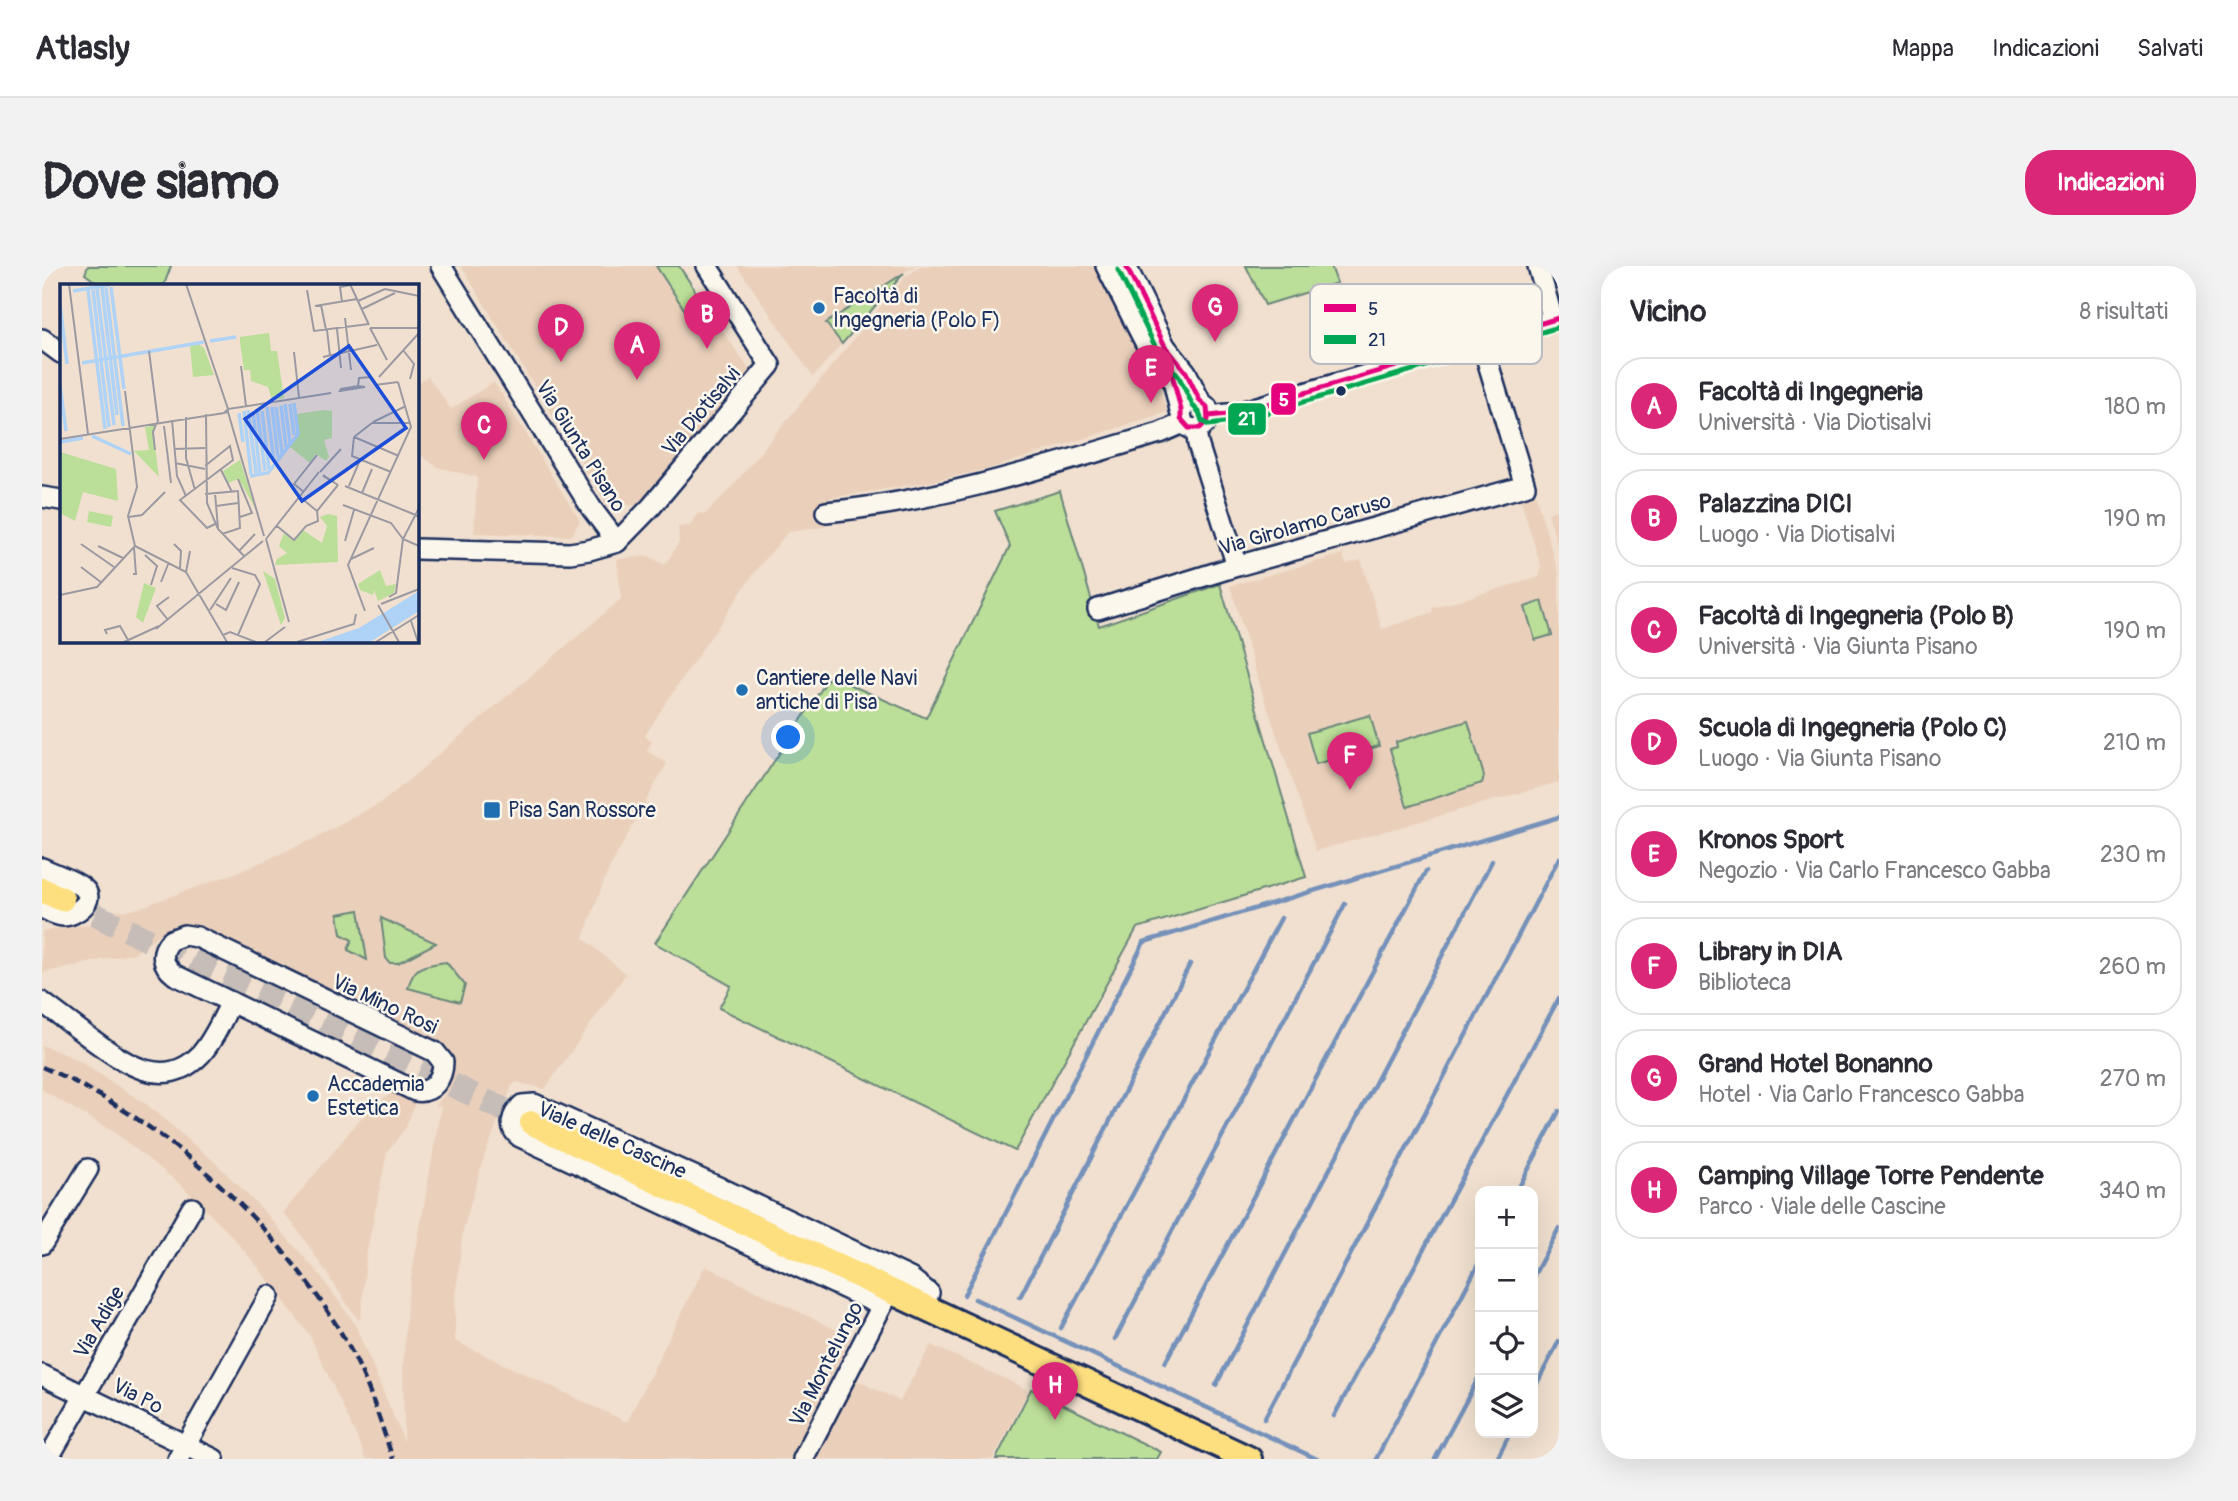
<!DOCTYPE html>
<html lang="it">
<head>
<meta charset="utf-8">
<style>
	body { margin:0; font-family:Pangolin,sans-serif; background:#f2f2f3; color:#2b2b33 }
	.controls { position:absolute; right:21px; bottom:21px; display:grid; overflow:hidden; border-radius:14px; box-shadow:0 7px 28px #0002 }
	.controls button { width:63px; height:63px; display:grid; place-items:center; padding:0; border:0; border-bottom:2px solid #e1e1e2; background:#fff; color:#2b2b33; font:35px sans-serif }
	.you { position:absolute; left:747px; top:472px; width:24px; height:24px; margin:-18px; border:5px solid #fff; border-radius:50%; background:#1a73e8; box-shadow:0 0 0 10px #1a73e833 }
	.badge { display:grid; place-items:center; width:46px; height:46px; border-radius:50%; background:#db2777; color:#fff; font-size:23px; font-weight:700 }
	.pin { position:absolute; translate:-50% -58px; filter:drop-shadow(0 2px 4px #0008) }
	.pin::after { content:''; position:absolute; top:37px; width:24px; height:21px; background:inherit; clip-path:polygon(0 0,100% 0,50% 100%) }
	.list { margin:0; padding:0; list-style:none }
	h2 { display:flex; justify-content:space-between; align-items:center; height:91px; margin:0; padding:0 28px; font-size:30px }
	h2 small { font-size:23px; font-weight:400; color:#7c7c81 }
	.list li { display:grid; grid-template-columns:46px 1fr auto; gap:21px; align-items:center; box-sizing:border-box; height:98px; margin:0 14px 14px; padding:0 14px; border:2px solid #e1e1e2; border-radius:28px }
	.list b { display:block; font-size:26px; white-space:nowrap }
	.list p { margin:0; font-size:23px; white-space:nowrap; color:#7c7c81 }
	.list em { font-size:23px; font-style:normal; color:#7c7c81 }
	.icon { flex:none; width:38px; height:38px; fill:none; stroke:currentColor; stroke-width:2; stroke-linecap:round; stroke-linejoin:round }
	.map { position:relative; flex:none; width:1517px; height:1193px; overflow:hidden; border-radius:28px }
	header { display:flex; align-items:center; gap:42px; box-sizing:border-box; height:98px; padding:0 35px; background:#fff; border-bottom:2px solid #e1e1e2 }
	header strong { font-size:33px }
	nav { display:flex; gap:38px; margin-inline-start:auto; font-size:24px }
	.intro { display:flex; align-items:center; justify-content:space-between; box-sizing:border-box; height:168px; padding:0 42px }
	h1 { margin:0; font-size:49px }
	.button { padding:18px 32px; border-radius:28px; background:#db2777; color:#fff; font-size:24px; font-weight:700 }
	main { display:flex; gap:42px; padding:0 42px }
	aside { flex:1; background:#fff; border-radius:28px; box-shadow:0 7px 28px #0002 }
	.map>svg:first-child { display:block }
</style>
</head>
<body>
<header>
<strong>Atlasly</strong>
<nav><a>Mappa</a><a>Indicazioni</a><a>Salvati</a></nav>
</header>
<div class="intro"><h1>Dove siamo</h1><a class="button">Indicazioni</a></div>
<main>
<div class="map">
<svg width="1517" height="1193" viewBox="0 0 1517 1193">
	<rect width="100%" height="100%" fill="#f1e0cf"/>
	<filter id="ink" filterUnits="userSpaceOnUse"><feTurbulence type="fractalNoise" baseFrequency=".0143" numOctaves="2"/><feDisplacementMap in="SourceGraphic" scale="14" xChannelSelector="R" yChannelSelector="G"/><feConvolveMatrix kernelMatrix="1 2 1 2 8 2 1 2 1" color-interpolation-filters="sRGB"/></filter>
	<g filter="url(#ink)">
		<!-- built -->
		<g fill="#ead0bb">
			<path d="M419,0H637L708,105L598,239H565Z"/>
			<path d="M695,0H873L861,7L771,111Z"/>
			<path d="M879,0H1056L1114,115L1126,146L946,203L882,217L787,232L783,261L746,266L713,306L621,441L603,470L610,476L605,485L625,497L566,605L541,672L584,708L503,823L474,816L470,820L442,891L421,964L413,1037V1075L585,1156L663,1000L809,1071L748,1193H323L321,1185L268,1070L228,1016L187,967L138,918L73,867L0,824V779L34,793L104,838L174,897L219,942L277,1008L312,1056L362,1175L361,1102L365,1036L399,841L393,840L403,828L409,795L236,704L143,659L119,667L93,687L0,707V665L51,658L60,645L91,644L204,603L271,573L342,535L579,333L575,293L607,290L623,299L637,276L636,261L647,260L656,247L663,248L689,222L862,12Z"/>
			<path d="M386,110L409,143L452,116L538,255L529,270L432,267L435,211L395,201L375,187V117Z"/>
			<path d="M1493,227L1517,308V516L1274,585L1218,420L1188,320L1301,288L1304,298L1319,294L1340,363L1391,346L1390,342L1497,311L1499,301L1478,232Z"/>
			<path d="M1517,243V285L1506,247Z"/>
			<path d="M352,824L373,838L364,861L345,887L324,990L319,1052L316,1054L255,963L241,947L318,853Z"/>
			<path d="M889,1079L987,1124L951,1193H769L810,1112L858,1135Z"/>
		</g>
		<!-- green -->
		<g fill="#bbde98" stroke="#6b867b" stroke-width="2">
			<path d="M46,0H129L122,19H58L43,8Z"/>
			<path d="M614,0H637L666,44L650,55Z"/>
			<path d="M1204,0H1289L1295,17L1223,39Z"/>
			<path d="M862,7L800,78L784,57Z"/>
			<path d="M1018,225L1057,360L1178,318L1264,611L1095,662L973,885L677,742L689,720L613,677L788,410L884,452L968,280L953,245Z"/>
			<path d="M1500,335L1510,369L1493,374L1483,341Z"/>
			<path d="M1328,449L1337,480L1274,498L1265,467Z"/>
			<path d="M1426,455L1442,510L1440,517L1365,541L1348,483L1355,481L1354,476Z"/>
			<path d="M317,644L325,694L306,684L310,674L299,668L296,648Z"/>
			<path d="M339,652L394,677L356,697H348L344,692Z"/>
			<path d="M404,696L423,719L418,736L366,722C372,698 382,700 404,696Z"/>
			<path d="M989,1123L1119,1186L1115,1193H954Z"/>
		</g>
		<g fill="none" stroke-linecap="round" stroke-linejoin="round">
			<!-- stream -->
			<g stroke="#7491ba" stroke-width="4.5">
				<path d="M1475,925L1517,845"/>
				<path d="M1491,1011L1517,962"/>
				<path d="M922,1029L1102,676L1517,551"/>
				<path d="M978,1031L1148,698"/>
				<path d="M933,1033L1275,1193"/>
				<path d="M1019,1062L1239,652"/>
				<path d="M1073,1073L1303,638"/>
				<path d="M1123,1097L1384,605"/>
				<path d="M1174,1119L1450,595"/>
				<path d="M1491,1125L1517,1075"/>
				<path d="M1292,1150L1517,732"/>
				<path d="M1222,1153L1517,592"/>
				<path d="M1334,1193L1438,995"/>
				<path d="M1393,1193L1438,1109"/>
				<path d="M1455,1193L1468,1167"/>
			</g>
			<!-- major-tunnel -->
			<path stroke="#c6bdb8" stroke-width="24" stroke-dasharray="24 12" stroke-linecap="butt" d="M20,633L490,857"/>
			<!-- minor casing -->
			<g stroke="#1b2f5e" stroke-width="24">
				<g id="minor">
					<path d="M399,0L550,243L575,276"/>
					<path d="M1064,0L1112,94L1130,113"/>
					<path d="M1084,0L1123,80L1144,106L1158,135"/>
					<path d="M1496,0L1511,54"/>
					<path d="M0,73L19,87"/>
					<path d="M1123,80L1141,157C1149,166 1160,164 1166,154L1165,141L1158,135L1145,137L1139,144"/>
					<path d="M1167,150L1195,147L1517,52"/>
					<path d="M1154,163L1156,178L1195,300"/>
					<path d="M0,231L19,234"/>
					<path d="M784,246C899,235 1007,200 1118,167L1141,157"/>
					<path d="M374,283L528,287L547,284L575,276L609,241L728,99L665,0"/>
					<path d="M1056,343L1195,300L1483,220L1439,74"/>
					<path d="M0,602C12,608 30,613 41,622C56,634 33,650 21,650C13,650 7,645 0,642"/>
					<path d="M142,669L155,671L393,786L401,796C401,812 391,828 373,825L133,709C120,699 117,687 129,674Z"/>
					<path d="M0,736C16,748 32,760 48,772C81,796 122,827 159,788C172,773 180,754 189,736"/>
					<path d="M0,978L46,903"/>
					<path d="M840,1040L478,871C465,861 470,849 480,839L492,838L685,925L868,1012L887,1027L882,1040"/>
					<path d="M0,1109L172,1193"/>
					<path d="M6,1193L150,942"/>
					<path d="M136,1193L227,1030"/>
					<path d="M761,1193L846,1028"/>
				</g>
			</g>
			<!-- major casing -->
			<g stroke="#1b2f5e" stroke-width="30">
				<g id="major">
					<path d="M0,624L20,633"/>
					<path d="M490,857L1207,1193"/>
				</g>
			</g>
			<!-- minor -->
			<use href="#minor" stroke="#fbf7ec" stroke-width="19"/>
			<!-- major -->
			<use href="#major" stroke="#fedf80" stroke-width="24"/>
			<!-- rail -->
			<path stroke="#1b2f5e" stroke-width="4.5" stroke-dasharray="10 5" stroke-linecap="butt" d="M0,801C121,851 243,965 306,1079C326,1115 338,1155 351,1193"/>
			<!-- bus-1 casing -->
			<g stroke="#fbf7ec" stroke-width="10">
				<g id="bus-1">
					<path d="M1084,0L1123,80"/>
					<path d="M1123,80L1144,106L1158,135L1165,141L1166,154L1158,162H1147L1139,153V144Z"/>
					<path d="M1167,150L1195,147L1517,52"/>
				</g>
			</g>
			<!-- bus-2 casing -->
			<g stroke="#fbf7ec" stroke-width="10">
				<path id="bus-2" d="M1076,4L1115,84L1137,111L1151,140L1157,146L1160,155L1167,159L1197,155L1517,61"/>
			</g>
			<!-- bus-1 -->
			<use href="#bus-1" stroke="#e5007d" stroke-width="5"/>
			<!-- bus-2 -->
			<use href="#bus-2" stroke="#00a651" stroke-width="5"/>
		</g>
	</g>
	<!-- markers -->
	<g fill="#1f6fb2" stroke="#fbf7ec" stroke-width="2.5">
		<circle cx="777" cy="42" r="7"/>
		<circle cx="700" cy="424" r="7"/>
		<rect x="441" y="535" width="18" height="18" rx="3.5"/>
		<circle cx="271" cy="830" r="7"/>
	</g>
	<circle fill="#1b2f5e" stroke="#fbf7ec" stroke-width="2.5" cx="1299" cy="125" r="6"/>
	<g text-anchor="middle" stroke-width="5" stroke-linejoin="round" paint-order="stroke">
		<!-- poi labels -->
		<g font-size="21" fill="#1b2f5e" stroke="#fbf7ec" text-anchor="start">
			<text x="791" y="37">Facoltà di<tspan x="791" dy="24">Ingegneria (Polo F)</tspan></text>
			<text x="714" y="419">Cantiere delle Navi<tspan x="714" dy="24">antiche di Pisa</tspan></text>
			<text x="466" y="551">Pisa San Rossore</text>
			<text x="285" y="825">Accademia<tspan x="285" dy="24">Estetica</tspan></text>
		</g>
		<!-- street labels -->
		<g font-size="21" fill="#1b2f5e" stroke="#fbf7ec">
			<text transform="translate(659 145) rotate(-50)" y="7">Via Diotisalvi</text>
			<text transform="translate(539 180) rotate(58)" y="7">Via Giunta Pisano</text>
			<text transform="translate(1263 258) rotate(-16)" y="7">Via Girolamo Caruso</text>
			<text transform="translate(343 738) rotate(25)" y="7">Via Mino Rosi</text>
			<text transform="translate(570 874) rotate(24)" y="7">Viale delle Cascine</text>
			<text transform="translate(57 1056) rotate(-60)" y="7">Via Adige</text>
			<text transform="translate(784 1098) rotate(-63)" y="7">Via Montelungo</text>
			<text transform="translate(96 1130) rotate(27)" y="7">Via Po</text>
		</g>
	</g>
	<!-- overview -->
	<g transform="translate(18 18)">
		<rect width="359" height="359" fill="#f1e0cf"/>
		<path d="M209,49L211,67H217L224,114L212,116L208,103L191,97L190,86H184L180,58V53ZM138,60L144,64L154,91L133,93L130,62ZM264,126L272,127V154L264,156L269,173L266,177L256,170L250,179L230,163L239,151L237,130ZM97,141L93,147L99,193L74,167L89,166L85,143ZM0,168L56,185L58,217L23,208L15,237L0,229ZM180,176L196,226L179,195L168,199L163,187ZM29,227L53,232L51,243L27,238ZM268,230L277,232L278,278L215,281L217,275L227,269L219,262L224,249L234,257L243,246L262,259L267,242L260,233ZM320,286L326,302L336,300L334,309L318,317L314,306L313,311L300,306L298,300ZM203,287L215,295L225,334L221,341ZM84,299L96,304L83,339L76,333Z" fill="#bbde98"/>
		<path d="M359,307V327L310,358H258L299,344Z" fill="#afd2f7"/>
		<path fill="none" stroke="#afd2f7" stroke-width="3.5" d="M51,3L64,105M42,4L57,131M46,4L63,142M37,5L54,141M28,6L45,145M33,6L41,75M13,7L49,1M0,20L7,80M150,57L176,53M41,77L49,143M22,79L144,58M0,101L6,147M225,120L230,159M230,120L234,151M221,122L226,163M207,123L214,178M212,123L218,173M216,123L222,169M197,125L205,187M188,126L196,189M184,127L191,190M193,127L200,189M202,127L209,185M179,129L183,158M32,152L71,170M0,158L23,154M190,192L208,189L238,150L234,119"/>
		<path fill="none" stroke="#9b99a2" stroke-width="2" d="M9,0L28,150M126,0L168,125L164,129L168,128V125M290,0L309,41M325,5L359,12M247,6L254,47L309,40M298,17L325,5M282,18L280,3L291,1M261,21L266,46M255,22L297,15M302,25L335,9M285,34L291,86M310,44H359M310,44L327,76M277,45L281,84M267,46L270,72M343,66L354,80L350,95M89,67L98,138M234,68L239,113M263,73L317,61M181,82L186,122M319,93L359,49M315,101L338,98M298,102L305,103L280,107L281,105ZM298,102L299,94L312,93M168,125L271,109M168,128L204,252M146,130L147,219L158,245L185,273M126,133V174L135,206M112,136L117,192L126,212M313,138L346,122M104,142L111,199M294,153L292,172L331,188M294,153L312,139H351M294,153L339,172M0,155L164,129M114,165L145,164M95,166L93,148L97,138M115,179L145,185M145,182L170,162L173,176L120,216L147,244L155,240M161,186L172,208M260,188L281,165M263,192L278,201L263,191M178,195L192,229L180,233M285,202L358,232M289,202L300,176M244,208L234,200L257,171M155,209L158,244M302,209L312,185M145,210L179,207M240,213L257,227M283,221L331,239L343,255L359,262M156,222L178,219M257,227L278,201M69,233L82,231L105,208M217,242L234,256L246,242L258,237L257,227M162,250L180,244L178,207M206,255L259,188M206,255L229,338M285,257L294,226M21,260L54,283M114,260L121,267L120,284M38,262L63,274M75,262L126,288L167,358M179,267L195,250M85,271L97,282L91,301M291,275L314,264M21,283L42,299M172,284L195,291L200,300L178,351M126,288L130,267M73,290H76L74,264M101,298L109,278M0,311L37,303L75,262L68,232L77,203L65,107M329,313L336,309L343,255L359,224M156,320L166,326L179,298M321,320L359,305M318,321L339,358M150,326L171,294M305,327L288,281L351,143L338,98M108,336L97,322L109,313M351,337L358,358M96,345L203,257M47,350L45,346L60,342L68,356M163,351L170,348L196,358M64,358L99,342M205,358L225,343M237,358L294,340L296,330M316,358L359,331"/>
		<path fill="#1d4ed8" fill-opacity="0.15" stroke="#1d4ed8" stroke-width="3.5" d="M289,62L346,144L242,217L185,135Z"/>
		<rect width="359" height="359" fill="none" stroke="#1b2f5e" stroke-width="3.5"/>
	</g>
	<!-- legend -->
	<rect x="1268" y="18" width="232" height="80" rx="10" fill="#fbf7ec" stroke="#b8bbc1" stroke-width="2"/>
	<rect x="1282" y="38" width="32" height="8" fill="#e5007d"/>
	<rect x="1282" y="69" width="32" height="9" fill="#00a651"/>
	<g font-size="19" fill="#1b2f5e">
		<text x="1326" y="49">5</text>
		<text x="1326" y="80">21</text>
	</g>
	<g stroke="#fbf7ec" stroke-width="2.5">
		<rect x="1228" y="116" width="27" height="34" rx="7" fill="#e5007d"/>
		<rect x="1185" y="136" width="40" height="34" rx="7" fill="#00a651"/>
	</g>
	<g font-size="19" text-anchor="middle" font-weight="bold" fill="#fff">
		<text x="1242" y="140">5</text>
		<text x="1205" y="159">21</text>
	</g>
</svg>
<div class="controls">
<button>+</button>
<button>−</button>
<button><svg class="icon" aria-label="locate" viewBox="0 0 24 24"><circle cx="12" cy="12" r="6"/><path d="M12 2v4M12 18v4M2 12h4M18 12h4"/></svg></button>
<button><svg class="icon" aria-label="layers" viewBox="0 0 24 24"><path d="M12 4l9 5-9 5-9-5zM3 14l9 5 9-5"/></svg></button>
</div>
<div class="you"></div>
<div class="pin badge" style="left:595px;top:114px">A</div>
<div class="pin badge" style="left:665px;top:83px">B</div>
<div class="pin badge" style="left:442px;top:194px">C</div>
<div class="pin badge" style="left:519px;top:96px">D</div>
<div class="pin badge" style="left:1109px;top:137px">E</div>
<div class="pin badge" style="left:1308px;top:524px">F</div>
<div class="pin badge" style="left:1173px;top:76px">G</div>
<div class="pin badge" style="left:1013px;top:1154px">H</div>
</div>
<aside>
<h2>Vicino<small>8 risultati</small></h2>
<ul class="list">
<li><span class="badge">A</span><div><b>Facoltà di Ingegneria</b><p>Università · Via Diotisalvi</p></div><em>180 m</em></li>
<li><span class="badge">B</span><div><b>Palazzina DICI</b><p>Luogo · Via Diotisalvi</p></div><em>190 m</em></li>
<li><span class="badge">C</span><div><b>Facoltà di Ingegneria (Polo B)</b><p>Università · Via Giunta Pisano</p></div><em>190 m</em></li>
<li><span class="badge">D</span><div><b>Scuola di Ingegneria (Polo C)</b><p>Luogo · Via Giunta Pisano</p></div><em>210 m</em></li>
<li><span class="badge">E</span><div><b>Kronos Sport</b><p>Negozio · Via Carlo Francesco Gabba</p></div><em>230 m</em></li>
<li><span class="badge">F</span><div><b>Library in DIA</b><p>Biblioteca</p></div><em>260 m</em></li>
<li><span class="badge">G</span><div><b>Grand Hotel Bonanno</b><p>Hotel · Via Carlo Francesco Gabba</p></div><em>270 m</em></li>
<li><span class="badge">H</span><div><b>Camping Village Torre Pendente</b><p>Parco · Viale delle Cascine</p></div><em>340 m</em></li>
</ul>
</aside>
</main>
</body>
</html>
